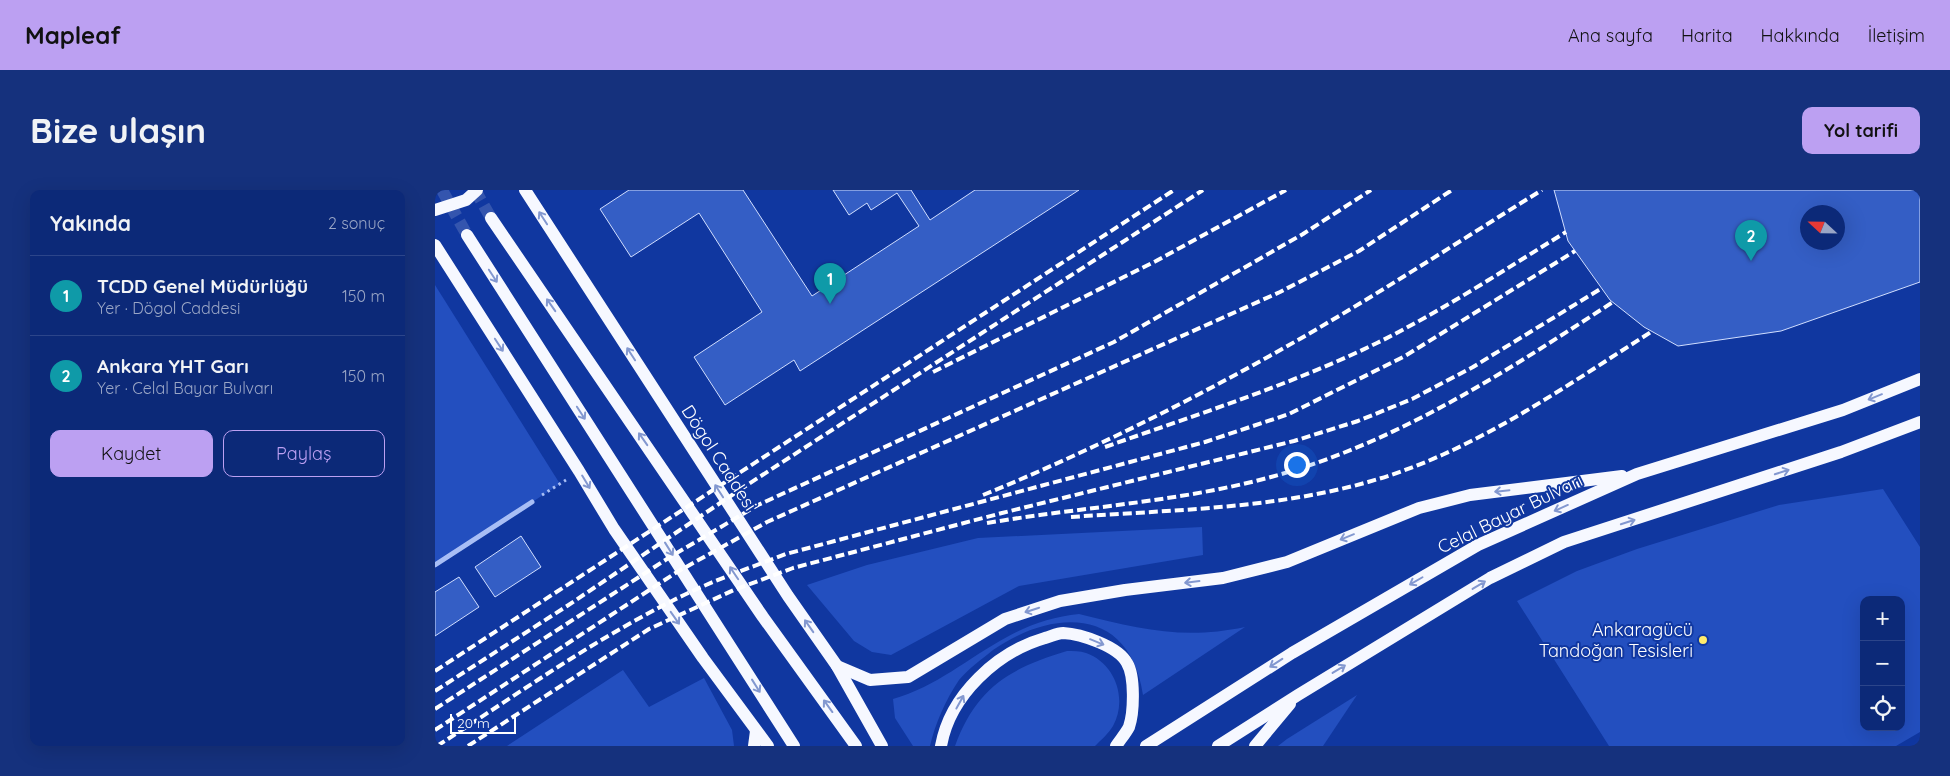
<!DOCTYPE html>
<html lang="tr">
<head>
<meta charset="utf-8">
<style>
	body { margin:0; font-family:Quicksand,sans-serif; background:#15317d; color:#f1f3f6 }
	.controls { position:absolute; right:15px; bottom:15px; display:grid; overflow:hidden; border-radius:10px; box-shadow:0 5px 20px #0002 }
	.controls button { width:45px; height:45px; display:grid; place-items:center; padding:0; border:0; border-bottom:1px solid #2c458a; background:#0c2978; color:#f1f3f6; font:25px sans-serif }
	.compass { position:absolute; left:1365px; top:15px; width:45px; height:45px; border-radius:50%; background:#0c2978; box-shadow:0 5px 20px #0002; rotate:292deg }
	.scale { position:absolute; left:15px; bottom:12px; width:66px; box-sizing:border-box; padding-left:5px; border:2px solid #fff; border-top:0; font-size:14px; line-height:18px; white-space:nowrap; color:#fff; -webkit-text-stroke:4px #1037a0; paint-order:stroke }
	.you { position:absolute; left:861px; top:274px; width:18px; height:18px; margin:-12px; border:4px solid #fff; border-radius:50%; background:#1a73e8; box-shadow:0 0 0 8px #1a73e833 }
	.badge { display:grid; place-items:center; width:32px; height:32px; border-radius:50%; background:#bca0f2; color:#fff; font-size:16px; font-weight:700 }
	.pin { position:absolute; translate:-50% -41px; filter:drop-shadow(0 1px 2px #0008) }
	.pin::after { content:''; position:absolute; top:26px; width:18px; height:15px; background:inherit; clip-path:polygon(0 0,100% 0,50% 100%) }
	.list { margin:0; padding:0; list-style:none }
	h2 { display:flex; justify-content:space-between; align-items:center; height:65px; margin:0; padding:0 20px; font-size:21px }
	h2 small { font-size:16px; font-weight:400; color:#9aa6c6 }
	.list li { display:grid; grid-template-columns:32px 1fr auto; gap:15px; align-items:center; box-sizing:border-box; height:80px; padding:0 20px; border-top:1px solid #2c458a }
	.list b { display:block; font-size:19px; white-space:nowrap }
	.list p { margin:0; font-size:16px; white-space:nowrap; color:#9aa6c6 }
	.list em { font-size:16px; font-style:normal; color:#9aa6c6 }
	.actions { display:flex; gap:10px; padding:15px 20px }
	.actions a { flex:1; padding:11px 0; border:1px solid #bca0f2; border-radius:10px; text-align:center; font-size:18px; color:#bca0f2 }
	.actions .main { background:#bca0f2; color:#111 }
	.icon { flex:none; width:28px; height:28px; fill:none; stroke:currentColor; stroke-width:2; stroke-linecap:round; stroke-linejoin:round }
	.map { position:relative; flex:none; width:1485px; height:556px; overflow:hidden; border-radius:10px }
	header { display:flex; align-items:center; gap:30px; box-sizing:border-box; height:70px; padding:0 25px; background:#bca0f2; color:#111 }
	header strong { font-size:24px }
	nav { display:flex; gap:28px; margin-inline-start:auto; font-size:18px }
	.intro { display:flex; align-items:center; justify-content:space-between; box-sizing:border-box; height:120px; padding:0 30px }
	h1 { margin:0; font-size:35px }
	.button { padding:12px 22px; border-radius:10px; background:#bca0f2; color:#111; font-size:18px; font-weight:700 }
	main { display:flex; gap:30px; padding:0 30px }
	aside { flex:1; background:#0c2978; border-radius:10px; box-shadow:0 5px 20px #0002 }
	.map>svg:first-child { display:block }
</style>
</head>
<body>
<header>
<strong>Mapleaf</strong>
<nav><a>Ana sayfa</a><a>Harita</a><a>Hakkında</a><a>İletişim</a></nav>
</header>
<div class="intro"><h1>Bize ulaşın</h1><a class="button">Yol tarifi</a></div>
<main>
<aside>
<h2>Yakında<small>2 sonuç</small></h2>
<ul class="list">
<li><span class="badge" style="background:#0f9aa8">1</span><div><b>TCDD Genel Müdürlüğü</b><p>Yer · Dögol Caddesi</p></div><em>150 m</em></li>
<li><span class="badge" style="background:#0f9aa8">2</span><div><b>Ankara YHT Garı</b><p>Yer · Celal Bayar Bulvarı</p></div><em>150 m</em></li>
</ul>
<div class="actions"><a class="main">Kaydet</a><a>Paylaş</a></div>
</aside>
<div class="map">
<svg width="1485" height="556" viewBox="0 0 1485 556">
	<rect width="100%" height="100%" fill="#1037a0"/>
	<!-- green -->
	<g fill="#234fbf" fill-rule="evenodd">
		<path d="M0,95L125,294L0,375Z"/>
		<path d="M1448,299L1485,357V542L1461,556H1174L1082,411L1142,381L1202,359L1344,315ZM1429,410H1466V537H1429Z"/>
		<path d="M767,337L768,365L584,396L456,465L437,462L419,451L372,395L432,375L543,348Z"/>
		<path d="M644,424C704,439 749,450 810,437L708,505C695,417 619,418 558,460C547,469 533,479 524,490C511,509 500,534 495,556H478L460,528L458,509C501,497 533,468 572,447C595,434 618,427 644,424Z"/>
		<path d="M632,461C638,461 645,461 651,463C680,473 693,509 678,536C674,543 666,550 660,556H520C541,498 575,478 632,461Z"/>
		<path d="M188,480L214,517L269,488L297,540L299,556H72Z"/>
		<path d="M922,505L888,556H843L852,549Z"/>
	</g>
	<!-- building -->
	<g fill="#345ec5" stroke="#d1defe" fill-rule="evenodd">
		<path d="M194,0H308L377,106L484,36L462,3L436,20L432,13L414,25L398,0H476L495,30L540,0H644L365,181L359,170L290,215L259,167L327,122L264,23L196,67L165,19Z"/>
		<path d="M1119,0H1485V92L1346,141L1243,156L1209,137L1175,110L1133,51ZM1372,22H1402V52H1372Z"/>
		<path d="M86,346L106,377L60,407L40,377Z"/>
		<path d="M24,387L44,417L0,446V402Z"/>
	</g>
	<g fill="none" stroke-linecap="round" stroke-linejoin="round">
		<!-- primary-tunnel -->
		<g stroke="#3455ae" stroke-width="12" stroke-dasharray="12 6" stroke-linecap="butt">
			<path d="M7,0L32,45"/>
			<path d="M40,0L56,28"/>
		</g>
		<!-- path -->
		<path stroke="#a8bef5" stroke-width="3" stroke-dasharray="2.5 4" stroke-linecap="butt" d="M107,305L131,290"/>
		<!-- street -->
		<path stroke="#a8bef5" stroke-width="5" d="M0,375L97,312"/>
		<!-- primary -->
		<g stroke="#f6f8ff" stroke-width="12">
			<path d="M90,0L353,406L402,476L447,556"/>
			<path d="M0,20L31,10L42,0"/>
			<path d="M56,28L328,427L421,556"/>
			<path d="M32,45L359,556"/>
			<path d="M0,55L144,281L179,339L268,468L333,556"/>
			<path d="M402,476L435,490L473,487L570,429L625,411L690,400L788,388L852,372L984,318L1035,305L1187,286"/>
			<path d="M319,556L321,541"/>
			<path d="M506,556C515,505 562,462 610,448C615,447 622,443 628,443C646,444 683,456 692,473C700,486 699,522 694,537C691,543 685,550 681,556"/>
			<path d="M711,556L857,463L1043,355L1202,284L1408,220L1485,189"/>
			<path d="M783,556L863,505L1055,388L1129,352L1406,262L1485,232"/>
			<path d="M820,556L855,514"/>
		</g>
		<!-- rail -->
		<g stroke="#fff" stroke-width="4" stroke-dasharray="9 4" stroke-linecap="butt">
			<path d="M498,182L721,71L851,0"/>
			<path d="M670,257C761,225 855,195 942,153C1007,121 1069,80 1131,42"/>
			<path d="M548,305C656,261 761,208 863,150C945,103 1026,50 1107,0"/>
			<path d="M636,327C734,320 838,319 933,292C1037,263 1126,199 1216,142"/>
			<path d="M552,333C647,317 744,312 836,287C962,253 1070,182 1178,112"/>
			<path d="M0,481L739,0"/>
			<path d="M0,501L132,416L312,295L768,0"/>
			<path d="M0,519L235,367L323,315L679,152L868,44L936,0"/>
			<path d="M0,540L242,382L332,332L845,102L924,61L1017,0"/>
			<path d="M2,556C83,504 162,447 249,405C282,389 317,377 351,364L770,252L854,224L970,166L1140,61"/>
			<path d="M33,556L214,439L299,400L358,378L567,323L859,251L923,231L977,209L1038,177L1167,98"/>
		</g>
	</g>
	<!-- one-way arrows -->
	<defs><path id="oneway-shaft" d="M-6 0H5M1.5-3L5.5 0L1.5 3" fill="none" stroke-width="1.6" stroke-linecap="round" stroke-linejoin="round" transform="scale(1.25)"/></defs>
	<g stroke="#8398d0">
		<use href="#oneway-shaft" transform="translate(108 28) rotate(-123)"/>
		<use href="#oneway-shaft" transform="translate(58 86) rotate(57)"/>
		<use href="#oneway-shaft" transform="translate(116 115) rotate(-125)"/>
		<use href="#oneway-shaft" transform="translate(64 155) rotate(57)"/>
		<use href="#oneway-shaft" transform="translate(196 164) rotate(-123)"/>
		<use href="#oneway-shaft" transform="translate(1440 207) rotate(158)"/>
		<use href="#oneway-shaft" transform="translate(146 223) rotate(57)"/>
		<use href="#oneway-shaft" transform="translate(208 249) rotate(-125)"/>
		<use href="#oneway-shaft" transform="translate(1347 282) rotate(-18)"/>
		<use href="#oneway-shaft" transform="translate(151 292) rotate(59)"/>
		<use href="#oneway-shaft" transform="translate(284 301) rotate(-123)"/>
		<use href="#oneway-shaft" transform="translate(1067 301) rotate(174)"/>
		<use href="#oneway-shaft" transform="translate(1126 318) rotate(156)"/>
		<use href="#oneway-shaft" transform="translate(1193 332) rotate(-18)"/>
		<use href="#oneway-shaft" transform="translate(912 347) rotate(158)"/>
		<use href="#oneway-shaft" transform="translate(234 359) rotate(58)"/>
		<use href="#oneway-shaft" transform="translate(299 383) rotate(-124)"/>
		<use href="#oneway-shaft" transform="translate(981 391) rotate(150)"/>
		<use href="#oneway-shaft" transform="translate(757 392) rotate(173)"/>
		<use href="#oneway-shaft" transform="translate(1044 395) rotate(-31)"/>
		<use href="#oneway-shaft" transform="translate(597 420) rotate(162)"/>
		<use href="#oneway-shaft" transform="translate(240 428) rotate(55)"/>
		<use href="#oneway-shaft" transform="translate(374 436) rotate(-125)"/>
		<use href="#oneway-shaft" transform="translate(662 452) rotate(22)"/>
		<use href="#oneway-shaft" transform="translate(841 473) rotate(147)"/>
		<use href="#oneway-shaft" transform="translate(904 479) rotate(-31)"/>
		<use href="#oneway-shaft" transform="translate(321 496) rotate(58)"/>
		<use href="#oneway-shaft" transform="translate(525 512) rotate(-61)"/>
		<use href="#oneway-shaft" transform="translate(393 516) rotate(-126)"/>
	</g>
	<!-- markers -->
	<circle fill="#ffec6c" stroke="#1037a0" stroke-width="2" cx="1268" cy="450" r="5"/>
	<g text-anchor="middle" stroke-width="4" stroke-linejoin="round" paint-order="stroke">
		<!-- street labels -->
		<g font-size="18" fill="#fff" stroke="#1037a0">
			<text transform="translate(284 268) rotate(57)" y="6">Dögol Caddesi</text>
			<text transform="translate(1075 324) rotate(-26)" y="6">Celal Bayar Bulvarı</text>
		</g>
		<!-- poi labels -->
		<g font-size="18" fill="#fff" stroke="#1037a0" text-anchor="end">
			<text x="1258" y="446">Ankaragücü<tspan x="1258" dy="21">Tandoğan Tesisleri</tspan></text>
		</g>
	</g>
</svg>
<div class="controls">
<button>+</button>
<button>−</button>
<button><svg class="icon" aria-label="locate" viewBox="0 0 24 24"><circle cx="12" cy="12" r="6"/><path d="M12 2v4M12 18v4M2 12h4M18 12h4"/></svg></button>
</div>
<svg class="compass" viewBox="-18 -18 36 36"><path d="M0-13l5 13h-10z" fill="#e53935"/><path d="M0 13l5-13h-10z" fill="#9aa6c6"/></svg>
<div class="scale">20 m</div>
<div class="you"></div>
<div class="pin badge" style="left:395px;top:114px;background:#0f9aa8">1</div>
<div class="pin badge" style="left:1316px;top:71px;background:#0f9aa8">2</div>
</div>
</main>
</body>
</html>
